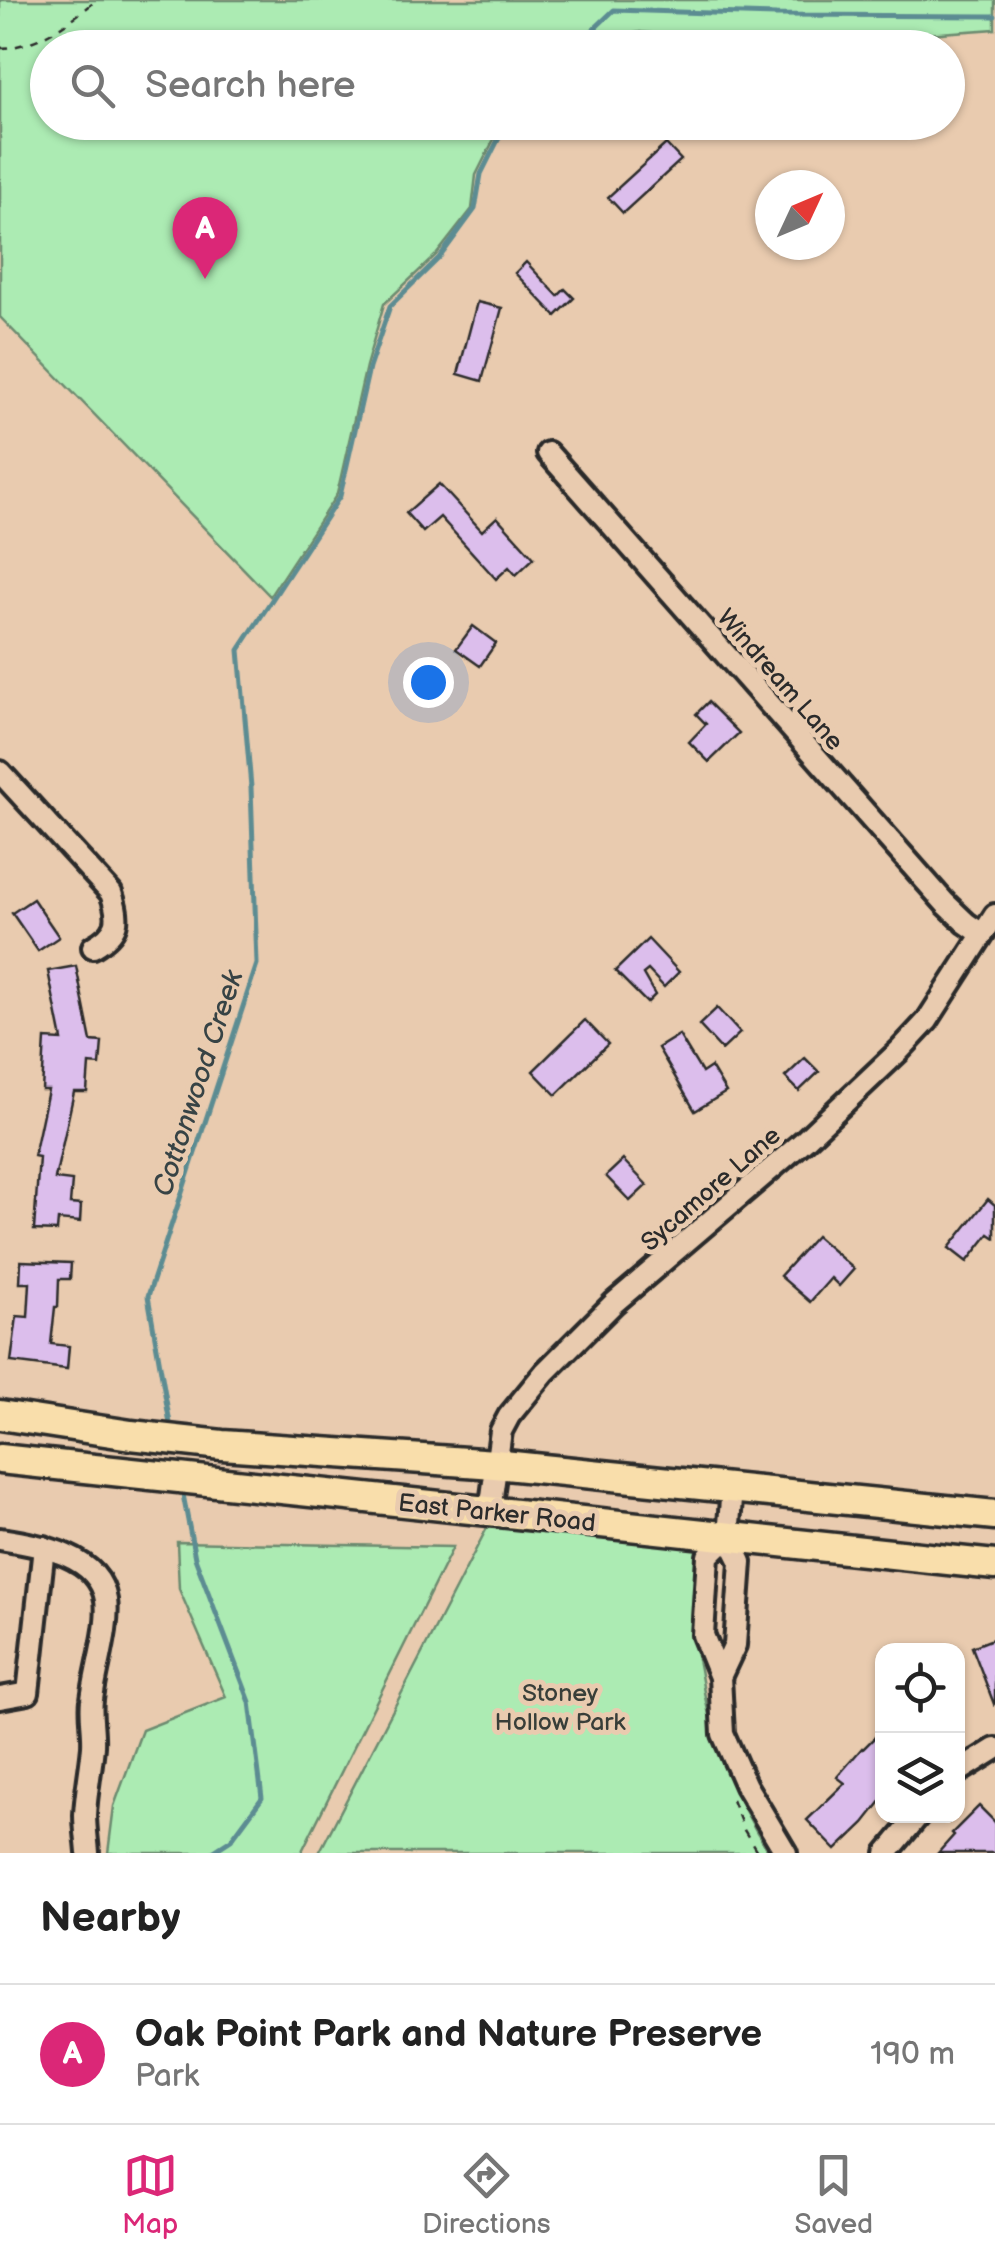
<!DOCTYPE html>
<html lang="en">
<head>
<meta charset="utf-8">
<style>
	body { margin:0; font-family:"Balsamiq Sans",sans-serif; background:#f2f2f2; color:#222 }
	.controls { position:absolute; right:30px; bottom:30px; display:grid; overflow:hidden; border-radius:20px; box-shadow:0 2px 8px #0004 }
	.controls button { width:90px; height:90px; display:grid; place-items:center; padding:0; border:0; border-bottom:2px solid #e0e0e0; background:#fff; color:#222; font:50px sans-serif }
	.compass { position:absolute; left:755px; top:170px; width:90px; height:90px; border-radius:50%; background:#fff; box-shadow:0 2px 8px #0004; rotate:46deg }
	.you { position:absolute; left:428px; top:682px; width:35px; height:35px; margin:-25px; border:8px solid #fff; border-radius:50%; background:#1a73e8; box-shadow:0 0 0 15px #1a73e833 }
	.badge { display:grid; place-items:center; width:65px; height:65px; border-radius:50%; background:#db2777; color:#fff; font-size:32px; font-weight:700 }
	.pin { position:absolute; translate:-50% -82px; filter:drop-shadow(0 2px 5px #0008) }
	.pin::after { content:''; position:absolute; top:52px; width:35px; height:30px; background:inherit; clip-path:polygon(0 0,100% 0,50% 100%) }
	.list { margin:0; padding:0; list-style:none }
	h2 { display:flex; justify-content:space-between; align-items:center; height:130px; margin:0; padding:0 40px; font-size:42px }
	h2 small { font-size:32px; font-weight:400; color:#767676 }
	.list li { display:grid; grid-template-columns:65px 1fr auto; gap:30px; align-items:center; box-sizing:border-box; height:140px; padding:0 40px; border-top:2px solid #e0e0e0 }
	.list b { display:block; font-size:38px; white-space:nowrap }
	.list p { margin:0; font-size:32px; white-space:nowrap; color:#767676 }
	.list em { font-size:32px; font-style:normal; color:#767676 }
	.icon { flex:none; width:55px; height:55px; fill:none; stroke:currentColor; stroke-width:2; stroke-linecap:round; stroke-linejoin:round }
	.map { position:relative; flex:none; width:995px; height:1853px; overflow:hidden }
	.search { position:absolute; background:#fff; box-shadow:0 2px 8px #0004; left:30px; right:30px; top:30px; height:110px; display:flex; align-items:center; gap:25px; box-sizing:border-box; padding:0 35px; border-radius:55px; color:#767676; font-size:38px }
	.sheet { height:270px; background:#fff }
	nav { display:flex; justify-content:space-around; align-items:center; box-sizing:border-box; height:140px; border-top:2px solid #e0e0e0; background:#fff; font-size:28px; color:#767676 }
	nav a { display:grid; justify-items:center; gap:5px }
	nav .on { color:#db2777 }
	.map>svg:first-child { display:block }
</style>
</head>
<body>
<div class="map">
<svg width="995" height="1853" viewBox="0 0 995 1853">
	<rect width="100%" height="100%" fill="#e9cbaf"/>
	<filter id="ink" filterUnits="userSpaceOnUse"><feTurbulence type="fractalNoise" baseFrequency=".01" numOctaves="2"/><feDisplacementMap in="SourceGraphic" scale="20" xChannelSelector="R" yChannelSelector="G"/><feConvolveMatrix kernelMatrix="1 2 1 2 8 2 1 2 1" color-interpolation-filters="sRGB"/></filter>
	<g filter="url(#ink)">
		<!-- green -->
		<g fill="#acebb3" stroke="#6c8b6f" stroke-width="2.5">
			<path d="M0,0H995V29L775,45L640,32L558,48H48V122L502,123L476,175L472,209L436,255L384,304L366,366L337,494L270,596L0,317Z"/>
			<path d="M490,1522L699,1544C698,1575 695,1606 695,1637C695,1649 699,1662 701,1675C711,1738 734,1799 770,1853H319Z"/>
			<path d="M177,1542L453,1547L301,1853H108L114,1806L142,1730L226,1697L179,1589Z"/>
		</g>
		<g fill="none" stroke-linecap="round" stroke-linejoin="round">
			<!-- stream -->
			<g stroke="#5c8c92" stroke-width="5">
				<path d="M574,48L614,10L776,15L995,16"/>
				<path d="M171,1429L148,1296L257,964L251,787L239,650L340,496L369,368L390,306L439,258L475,209L481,174L507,122"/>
				<path d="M182,1489L195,1558L250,1702L262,1798L231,1840L211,1853"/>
			</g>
		</g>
		<!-- building -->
		<g fill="#dcbeec" stroke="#2b2b2b" stroke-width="2.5">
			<path d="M666,144L681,160L623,213L608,197Z"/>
			<path d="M526,262L558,296L565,289L574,298L556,316L515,273Z"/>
			<path d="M477,302L502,308L482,381L458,374Z"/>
			<path d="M439,484L482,531L497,517L534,558L516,575L509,567L496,579L440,517L423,532L406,513Z"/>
			<path d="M473,626L496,643L480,666L456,649Z"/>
			<path d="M708,702L739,733L709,762L689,742L706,724L696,714Z"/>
			<path d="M33,899L59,937L38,951L12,913Z"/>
			<path d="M648,939L679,972L664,987L648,970L643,974L655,995L647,1003L615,971Z"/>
			<path d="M76,966L91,1041L102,1042L100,1065L89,1064L87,1092H74L55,1179L72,1181L70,1204L81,1205L80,1222L58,1220L57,1231L34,1230L39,1157L34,1156L48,1090H42L45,1039L62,1040L48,971Z"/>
			<path d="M717,1008L740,1033L722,1050L699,1025Z"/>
			<path d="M585,1020L608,1044L556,1095L533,1071Z"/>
			<path d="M679,1035L702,1073L711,1067L726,1092L695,1111L658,1048Z"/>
			<path d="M805,1058L819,1072L799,1091L785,1077Z"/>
			<path d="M623,1160L647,1185L630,1201L606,1176Z"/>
			<path d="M988,1199L995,1205V1238L989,1234L967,1262L949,1248Z"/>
			<path d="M816,1236L854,1269L839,1286L831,1278L810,1302L780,1276Z"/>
			<path d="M21,1261L71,1263L70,1279H59L58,1307H55L51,1344L69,1346L67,1369L11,1362L17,1316L28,1317L30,1283H20Z"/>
			<path d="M995,1638V1703L994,1704L972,1647Z"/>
			<path d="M882,1730V1800L864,1823L836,1850L807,1820L845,1783L837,1777L862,1748L863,1749Z"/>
			<path d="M979,1806L995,1822V1853H938L954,1835L952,1833Z"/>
		</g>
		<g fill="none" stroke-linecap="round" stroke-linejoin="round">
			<!-- minor casing -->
			<g stroke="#2b2b2b" stroke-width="28">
				<g id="minor">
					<path d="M548,453L945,903L966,923L982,934"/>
					<path d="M0,772L111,893C121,920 119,932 93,947"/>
					<path d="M490,1511L501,1431L509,1416L545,1372L614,1303L805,1140L899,1051L927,1021L995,915"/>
					<path d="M728,1536L708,1556L703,1635L720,1677L735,1645L741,1562L728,1536L732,1488"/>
					<path d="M0,1539C37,1545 99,1554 106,1600C110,1626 95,1672 92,1700C90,1715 94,1730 93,1746C91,1769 86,1792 85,1815C85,1827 87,1840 88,1853"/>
					<path d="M720,1677L723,1734L746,1786L786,1853"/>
					<path d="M0,1698L28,1693L44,1547"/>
					<path d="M958,1772L995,1749"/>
					<path d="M887,1853L918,1816"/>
				</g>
			</g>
			<!-- major casing -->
			<g stroke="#2b2b2b" stroke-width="35">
				<g id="major">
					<path d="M0,1415L131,1435L222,1445L495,1464L995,1515"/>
					<path d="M0,1459L995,1565"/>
				</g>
			</g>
			<!-- path -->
			<g stroke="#2b2b2b" stroke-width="2.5" stroke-dasharray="8 8" stroke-linecap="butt">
				<path d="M0,48C38,47 69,22 97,0"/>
				<path d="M732,1800L744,1830L758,1853"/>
			</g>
			<!-- minor -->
			<use href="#minor" stroke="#e9cbaf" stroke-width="20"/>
			<!-- major -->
			<use href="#major" stroke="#f9deab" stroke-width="28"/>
		</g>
	</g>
	<g text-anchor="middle" stroke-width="10" stroke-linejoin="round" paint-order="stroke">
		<!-- street labels -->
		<g font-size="25" fill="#2b2b2b" stroke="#e9cbaf">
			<text transform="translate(781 679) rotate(49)" y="9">Windream Lane</text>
			<text transform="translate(710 1188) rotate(-41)" y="9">Sycamore Lane</text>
			<text transform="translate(497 1512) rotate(6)" y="9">East Parker Road</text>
		</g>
		<!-- park labels -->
		<g font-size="25" fill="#383e39" stroke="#e9cbaf">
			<text x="560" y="1701">Stoney<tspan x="560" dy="29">Hollow Park</tspan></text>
		</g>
		<!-- water labels -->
		<g font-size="28" font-style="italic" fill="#374345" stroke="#e9cbaf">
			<text transform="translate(197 1083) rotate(-72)" y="10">Cottonwood Creek</text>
		</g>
	</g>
</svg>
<div class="controls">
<button><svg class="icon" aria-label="locate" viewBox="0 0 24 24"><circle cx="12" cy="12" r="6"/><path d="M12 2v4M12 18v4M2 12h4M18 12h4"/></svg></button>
<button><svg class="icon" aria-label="layers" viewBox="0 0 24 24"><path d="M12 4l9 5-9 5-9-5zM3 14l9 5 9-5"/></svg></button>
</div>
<svg class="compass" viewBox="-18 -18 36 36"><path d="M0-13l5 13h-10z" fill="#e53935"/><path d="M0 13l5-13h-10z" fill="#767676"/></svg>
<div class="you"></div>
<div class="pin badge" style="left:205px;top:279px">A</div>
<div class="search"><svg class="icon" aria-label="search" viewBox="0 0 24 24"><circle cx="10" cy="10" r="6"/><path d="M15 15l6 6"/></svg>Search here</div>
</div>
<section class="sheet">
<h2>Nearby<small></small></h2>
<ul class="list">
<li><span class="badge">A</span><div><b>Oak Point Park and Nature Preserve</b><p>Park</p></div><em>190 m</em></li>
</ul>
</section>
<nav>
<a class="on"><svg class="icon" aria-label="map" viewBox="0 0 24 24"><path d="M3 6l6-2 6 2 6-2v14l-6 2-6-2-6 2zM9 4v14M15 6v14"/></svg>Map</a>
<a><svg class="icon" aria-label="directions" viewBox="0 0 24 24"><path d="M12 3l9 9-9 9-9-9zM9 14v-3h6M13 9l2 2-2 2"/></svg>Directions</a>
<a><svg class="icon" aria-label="saved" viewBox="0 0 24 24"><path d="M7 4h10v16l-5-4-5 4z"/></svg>Saved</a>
</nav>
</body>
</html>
